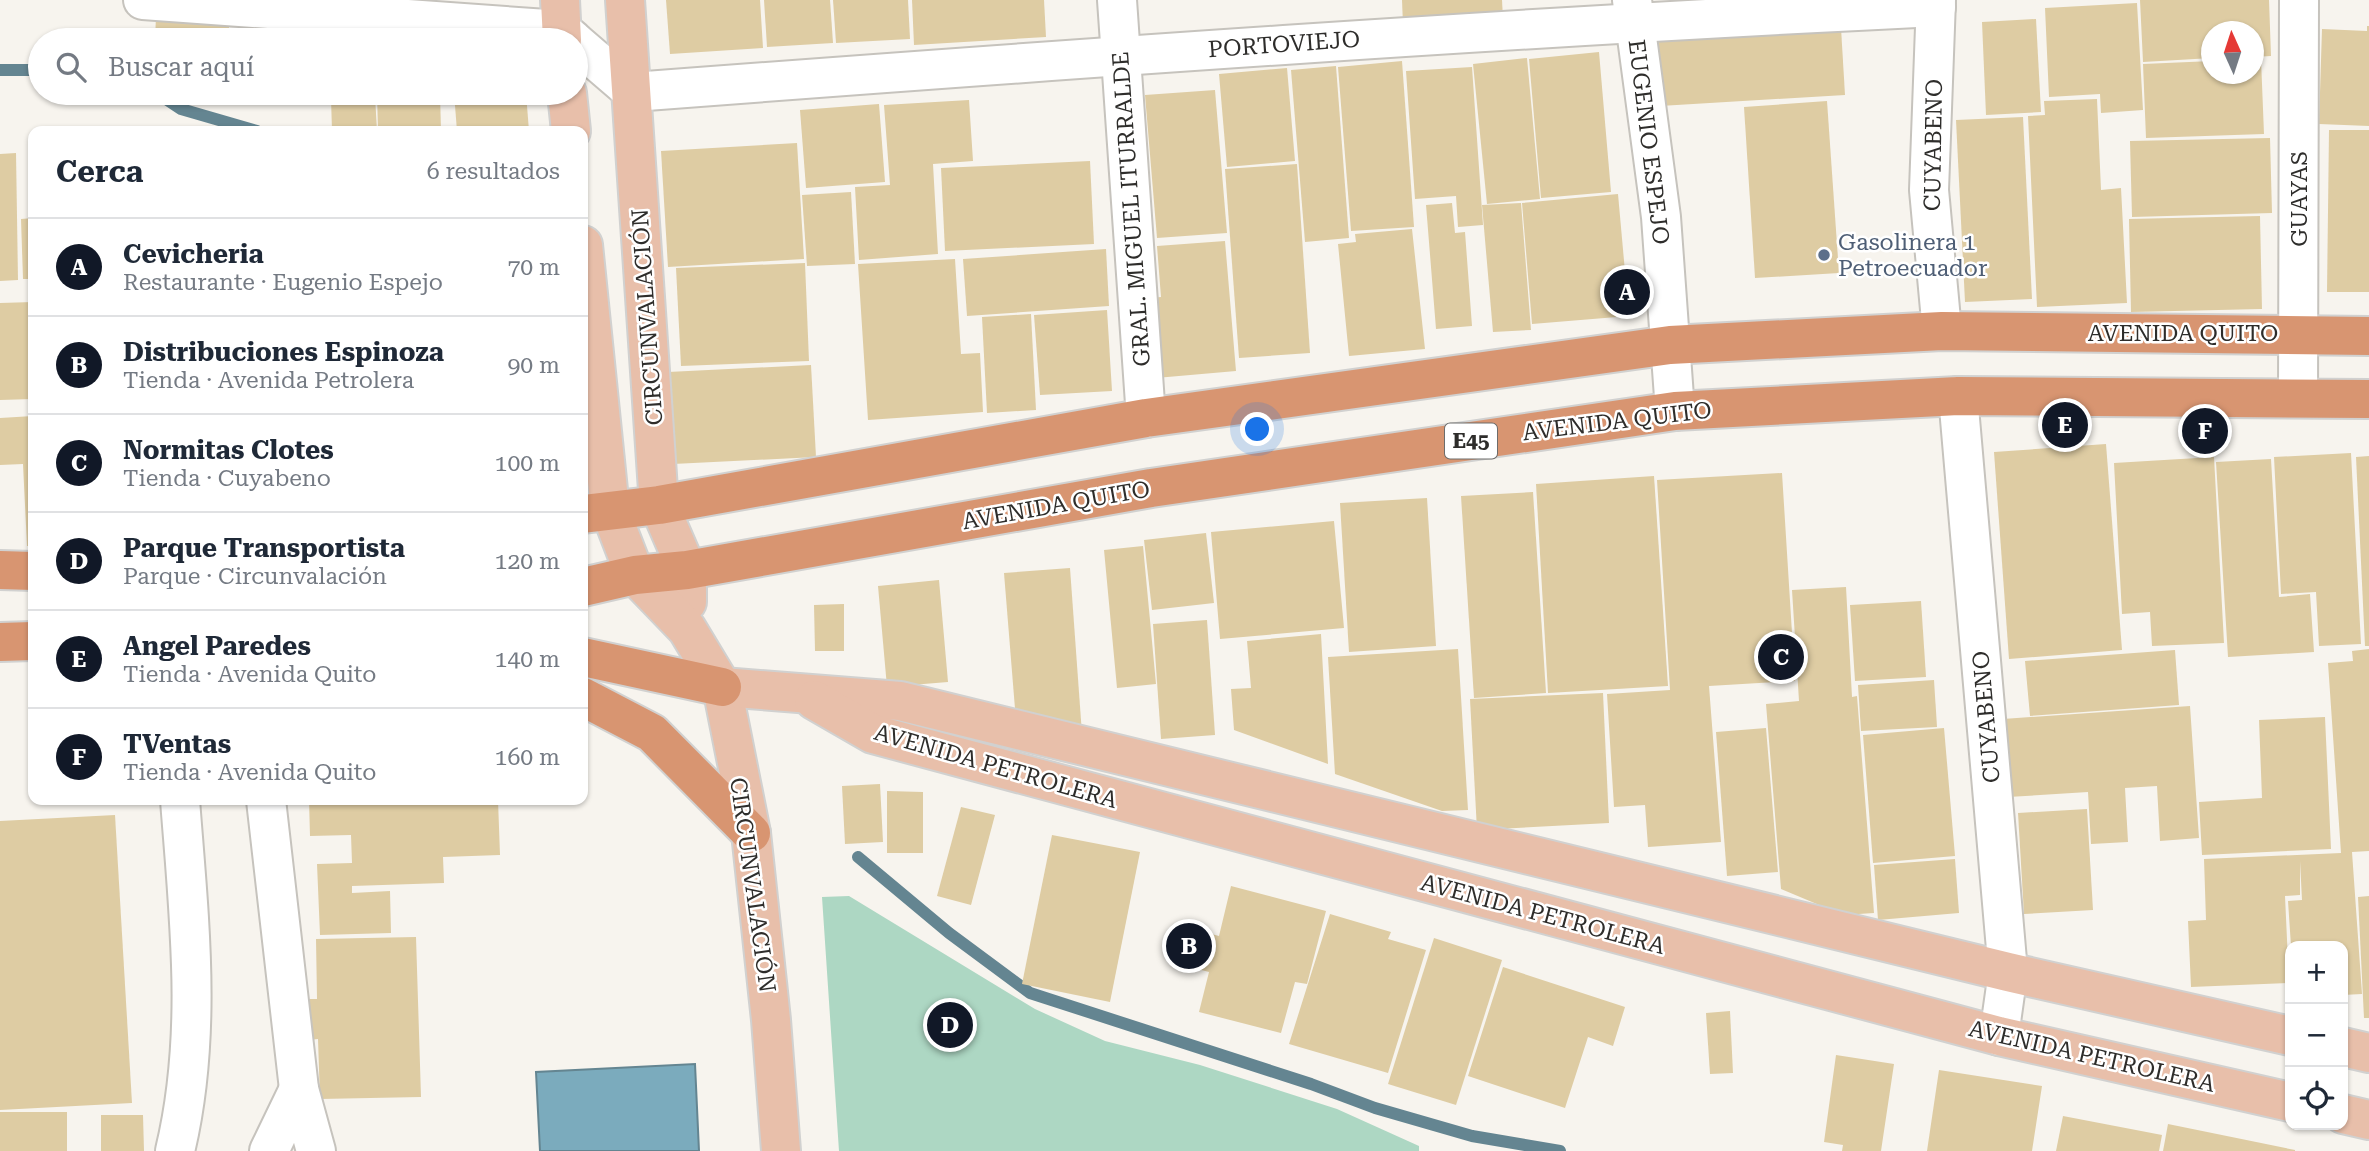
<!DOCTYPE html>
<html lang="es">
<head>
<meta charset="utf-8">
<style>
	body { margin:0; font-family:"Roboto Serif",serif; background:#f2f2f3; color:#1f2937 }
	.controls { position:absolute; right:21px; bottom:21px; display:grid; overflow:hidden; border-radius:14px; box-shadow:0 2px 5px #0004 }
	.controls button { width:63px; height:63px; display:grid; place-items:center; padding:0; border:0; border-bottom:2px solid #e0e1e3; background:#fff; color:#1f2937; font:35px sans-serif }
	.compass { position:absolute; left:2201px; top:21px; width:63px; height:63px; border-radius:50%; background:#fff; box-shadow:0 2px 5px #0004; rotate:357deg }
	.you { position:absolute; left:1258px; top:430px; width:24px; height:24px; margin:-18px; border:5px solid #fff; border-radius:50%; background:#1a73e8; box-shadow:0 0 0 10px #1a73e833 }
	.badge { display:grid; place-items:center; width:46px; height:46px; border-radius:50%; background:#111827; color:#fff; font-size:23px; font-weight:700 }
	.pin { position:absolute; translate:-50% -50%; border:4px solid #fff; box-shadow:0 2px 7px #0006 }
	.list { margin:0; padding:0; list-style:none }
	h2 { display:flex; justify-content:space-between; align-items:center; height:91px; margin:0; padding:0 28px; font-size:30px }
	h2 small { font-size:23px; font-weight:400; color:#747a83 }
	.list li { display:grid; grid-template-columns:46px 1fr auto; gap:21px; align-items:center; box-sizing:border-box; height:98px; padding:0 28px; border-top:2px solid #e0e1e3 }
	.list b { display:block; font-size:26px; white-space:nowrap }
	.list p { margin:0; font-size:23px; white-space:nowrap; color:#747a83 }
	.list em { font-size:23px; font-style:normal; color:#747a83 }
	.icon { flex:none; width:38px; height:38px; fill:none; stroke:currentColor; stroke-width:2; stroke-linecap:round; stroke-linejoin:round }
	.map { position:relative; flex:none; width:2369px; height:1151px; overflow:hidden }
	.search { position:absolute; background:#fff; box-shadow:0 2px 5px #0004; left:28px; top:28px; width:560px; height:77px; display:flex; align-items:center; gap:18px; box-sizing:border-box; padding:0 24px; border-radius:38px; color:#747a83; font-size:26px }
	.panel { position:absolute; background:#fff; box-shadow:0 2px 5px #0004; left:28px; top:126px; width:560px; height:679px; border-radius:14px }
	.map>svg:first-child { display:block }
</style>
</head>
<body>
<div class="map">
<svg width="2369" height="1151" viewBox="0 0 2369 1151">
	<rect width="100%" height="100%" fill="#f7f4ee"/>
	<!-- green -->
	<path fill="#add7c3" d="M849,896L1035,1009L1105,1041L1200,1065L1337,1109L1419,1146V1151H839L822,897Z"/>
	<!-- water -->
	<path fill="#7babbd" stroke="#648591" stroke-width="2" d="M695,1064L699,1151H540L536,1072Z"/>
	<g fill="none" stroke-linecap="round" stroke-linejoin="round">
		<!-- stream -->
		<g stroke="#648591" stroke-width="12">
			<path d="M0,70H40"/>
			<path d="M157,93L181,109L257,131"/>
			<path d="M858,857L949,933L1030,993L1311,1084L1375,1108L1472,1136L1560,1151"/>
		</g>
	</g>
	<!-- building -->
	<g fill="#decca3">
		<path d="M666,0H760L763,48L670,54Z"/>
		<path d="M764,0H830L833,43L767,47Z"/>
		<path d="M833,0H908L910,39L836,43Z"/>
		<path d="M912,0H1044L1046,37L914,45Z"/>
		<path d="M1402,0H1502L1503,19L1403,25Z"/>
		<path d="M2140,0H2269L2271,56L2254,57V32H2212V58L2143,62Z"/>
		<path d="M2137,3L2143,110L2101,113L2100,94L2049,97L2045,8Z"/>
		<path d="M156,16L229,18V40H155Z"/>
		<path d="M2036,19L2041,112L1986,115L1982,22Z"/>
		<path d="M2367,26H2369V126L2319,124L2322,29L2367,31Z"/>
		<path d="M1841,28L1845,95L1660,106L1656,38Z"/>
		<path d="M1599,52L1611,192L1541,198L1529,59Z"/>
		<path d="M1527,58L1540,199L1487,204L1473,64Z"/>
		<path d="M2254,59H2261L2264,134L2146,138L2143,64L2212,61V74H2254Z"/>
		<path d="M1402,61L1414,227L1351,231L1338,67Z"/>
		<path d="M1336,66L1349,238L1305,242L1291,70Z"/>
		<path d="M1472,67L1483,225L1458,227L1456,196L1415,199L1406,71Z"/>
		<path d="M1287,68L1295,161L1227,167L1219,74Z"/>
		<path d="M1215,90L1227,233L1157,238L1145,95Z"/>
		<path d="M377,93H440L441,131H378Z"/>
		<path d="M454,93H526L529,131H457Z"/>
		<path d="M375,96L377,131H332L331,98Z"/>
		<path d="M2097,99L2101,190L2121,188L2127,303L2037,307L2028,116L2045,115L2044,101Z"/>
		<path d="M969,100L973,161L933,164L938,254L859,260L855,187L890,185L884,105Z"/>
		<path d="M1827,101L1839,273L1755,278L1744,107Z"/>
		<path d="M879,104L885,182L806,188L800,110Z"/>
		<path d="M2023,117L2032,299L1965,302L1956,120Z"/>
		<path d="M2329,130H2369V292H2327Z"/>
		<path d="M2270,138L2272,213L2132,217L2130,141Z"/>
		<path d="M797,143L804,259L668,267L661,151Z"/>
		<path d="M16,153L18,280L0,281V154Z"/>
		<path d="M1090,161L1094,244L945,251L941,168Z"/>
		<path d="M1297,164L1310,353L1239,358L1225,169Z"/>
		<path d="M851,192L855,264L807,266L802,195Z"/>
		<path d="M1618,194L1629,316L1532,324L1522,203Z"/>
		<path d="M1452,203L1455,233L1465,232L1472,326L1436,329L1426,205Z"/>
		<path d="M1521,203L1531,330L1493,332L1482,205Z"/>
		<path d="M2260,216L2262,309L2131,312L2129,219Z"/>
		<path d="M33,218V279H23L21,219Z"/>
		<path d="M1412,229L1425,349L1349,356L1338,244L1356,242L1355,234Z"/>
		<path d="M1225,241L1236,371L1156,378L1149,298L1161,297L1157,246Z"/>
		<path d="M1106,249L1109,306L967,316L963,259Z"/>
		<path d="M955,259L961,354L980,353L983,412L868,420L858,264Z"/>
		<path d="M805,263L809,361L681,366L676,268Z"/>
		<path d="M33,302V399L0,400V303Z"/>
		<path d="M1107,310L1112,391L1040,395L1034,315Z"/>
		<path d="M1031,314L1036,410L987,413L982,317Z"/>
		<path d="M811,365L816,457L673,464L668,372Z"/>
		<path d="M33,416V546H27L23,464L0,465V418Z"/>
		<path d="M2106,444L2122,650L2009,659L1994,452Z"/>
		<path d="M2351,453L2361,644L2319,646L2316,592L2281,594L2274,457Z"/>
		<path d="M2369,456V646H2365L2356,457Z"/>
		<path d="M2214,457L2224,643L2152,646L2150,612L2122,614L2114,463Z"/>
		<path d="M2271,459L2279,597L2310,594L2314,652L2228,657L2216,462Z"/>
		<path d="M1782,473L1795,681L1709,686L1721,842L1648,847L1645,805L1614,807L1607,694L1670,690L1657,480Z"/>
		<path d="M1654,476L1668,686L1548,693L1536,484Z"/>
		<path d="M1533,492L1546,693L1474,698L1461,496Z"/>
		<path d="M1427,498L1436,646L1349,652L1340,503Z"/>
		<path d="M1334,521L1344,628L1220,639L1211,532Z"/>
		<path d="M1206,533L1214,603L1152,610L1144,540Z"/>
		<path d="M1143,546L1156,684L1117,688L1104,550Z"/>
		<path d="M1070,568L1082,734L1016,721L1004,573Z"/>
		<path d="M939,580L948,682L887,687L878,586Z"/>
		<path d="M1846,587L1852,697L1857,696L1874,913L1843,915L1781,889L1766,704L1799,701L1792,590Z"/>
		<path d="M1921,601L1926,677L1855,681L1850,605Z"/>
		<path d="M844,604V651H815L814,605Z"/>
		<path d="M1207,620L1215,735L1161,739L1153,624Z"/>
		<path d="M1321,634L1328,764L1234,730L1231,689L1251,688L1247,641Z"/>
		<path d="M1458,649L1468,810L1442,811L1335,774L1328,657Z"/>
		<path d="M2369,649V851L2352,852L2362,994L2343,995V946H2291L2288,901L2302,900L2300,861V895L2285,896L2289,983L2191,987L2188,921L2206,920L2204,859L2341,853L2328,663L2353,661L2352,651Z"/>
		<path d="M2175,650L2179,705L2030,716L2025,661Z"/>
		<path d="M1934,680L1937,727L1861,731L1858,685Z"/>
		<path d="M1603,693L1609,823L1477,830L1470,699Z"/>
		<path d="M2190,706L2199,838L2160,841L2157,786L2125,788L2128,842L2091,844L2088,792L2008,797L2003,719Z"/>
		<path d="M2325,717L2331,849L2202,855L2199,802L2262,798L2259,720Z"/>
		<path d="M1766,728L1778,872L1727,876L1716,732Z"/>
		<path d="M1944,728L1955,856L1873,863L1863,735Z"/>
		<path d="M880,784L883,842L845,844L842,786Z"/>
		<path d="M887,791L923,792V853H887Z"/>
		<path d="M309,800H498L500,855L443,857L444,883L352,886V893L390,891L391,933L320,935L317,864L352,863L351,835L310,836Z"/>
		<path d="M961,807L995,815L971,905L937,896Z"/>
		<path d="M2087,809L2093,910L2024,914L2018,813Z"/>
		<path d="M115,815L132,1103L0,1110V821Z"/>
		<path d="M1052,835L1140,852L1110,1002L1022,984Z"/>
		<path d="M1955,859L1959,913L1878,920L1874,865Z"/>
		<path d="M1231,886L1326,911L1307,984L1295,982L1281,1033L1199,1012L1209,972L1168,961L1177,925L1219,936Z"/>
		<path d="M2369,896V1018H2364L2358,897Z"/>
		<path d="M1330,914L1391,932L1388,939L1426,950L1388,1073L1289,1044Z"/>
		<path d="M416,937L421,1097L320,1099L318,1039L309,1040L308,999H317L316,939Z"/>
		<path d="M1434,938L1502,960L1456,1105L1388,1084Z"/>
		<path d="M1503,967L1625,1007L1613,1046L1588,1037L1565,1108L1468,1076Z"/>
		<path d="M1730,1011L1733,1073L1710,1074L1706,1013Z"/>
		<path d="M1836,1055L1894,1064L1881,1151H1842L1843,1145L1824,1142Z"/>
		<path d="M1939,1070L2042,1086L2032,1151H1927Z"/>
		<rect x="0" y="1112" width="67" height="39"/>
		<path d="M101,1115H143L144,1151H101Z"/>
		<path d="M2063,1116L2162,1135L2159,1151H2056Z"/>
		<path d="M2168,1124L2295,1150V1151H2163Z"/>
	</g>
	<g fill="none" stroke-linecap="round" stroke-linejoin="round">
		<!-- minor casing -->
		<g stroke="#c6c3bd" stroke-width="42">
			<g id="minor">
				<path d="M143,0L561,30L573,40"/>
				<path d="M1117,0L1146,418"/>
				<path d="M1632,0L1661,217L1675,411"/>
				<path d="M1936,0L1929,190L1942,331"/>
				<path d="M576,43L633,92C1067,59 1501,28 1936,7"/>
				<path d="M1958,396L2008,972L1999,1036"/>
				<path d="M2298,397L2299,0"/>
				<path d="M266,800L299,1089L316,1151"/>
				<path d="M175,1151C203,1035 189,917 180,800"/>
				<path d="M269,1151L299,1089"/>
			</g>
		</g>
		<!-- major casing -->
		<g stroke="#d1d1d0" stroke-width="42">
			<g id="major">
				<path d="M560,0L562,40"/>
				<path d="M625,0L659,505L687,570V602"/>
				<path d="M567,93L571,131"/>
				<path d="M583,245L610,510L635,575L687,629L722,687L751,833L771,1020L781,1151"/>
				<path d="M722,687L900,701L2008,972L2290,1036"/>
				<path d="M814,700L873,734L1999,1036L2290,1102"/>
				<path d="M2343,1047L2369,1053"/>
				<path d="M2343,1114L2369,1120"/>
			</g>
		</g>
		<!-- highway casing -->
		<g stroke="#d1d1d0" stroke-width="42">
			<g id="highway">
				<path d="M583,514L659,505L1146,418L1670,345L1942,331L2369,336"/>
				<path d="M0,570L33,571"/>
				<path d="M583,587L635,575L687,570L1151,488L1675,411L1958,396L2369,399"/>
				<path d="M0,642L33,641"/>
				<path d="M583,657L722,687"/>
				<path d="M583,697L652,733L751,833"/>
			</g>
		</g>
		<!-- minor -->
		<use href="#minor" stroke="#fff" stroke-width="38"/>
		<!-- major -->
		<use href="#major" stroke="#e8bfaa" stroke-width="38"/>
		<!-- highway -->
		<use href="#highway" stroke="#d89571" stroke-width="38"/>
	</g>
	<!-- markers -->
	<circle fill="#5c6f8a" stroke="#fff" stroke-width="2.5" cx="1824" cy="255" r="7"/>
	<g text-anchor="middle" stroke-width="5" stroke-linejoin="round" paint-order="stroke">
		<!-- shield labels -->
		<rect fill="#fff" stroke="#6d6c6b" stroke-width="2" x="1445" y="423.5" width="52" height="35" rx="5"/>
		<g font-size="21" font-weight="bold" fill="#2e2d2b">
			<text x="1471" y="448">E45</text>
		</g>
		<!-- street labels -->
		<g font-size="23" fill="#2e2d2b" stroke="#fff">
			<text transform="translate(1284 44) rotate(-4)" y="8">PORTOVIEJO</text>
			<text transform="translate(1649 142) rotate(83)" y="8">EUGENIO ESPEJO</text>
			<text transform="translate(1933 145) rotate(-89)" y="8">CUYABENO</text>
			<text transform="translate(2299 199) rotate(-90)" y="8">GUAYAS</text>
			<text transform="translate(1131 209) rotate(-94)" y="8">GRAL. MIGUEL ITURRALDE</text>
			<text transform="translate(647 317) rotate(-94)" y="8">CIRCUNVALACIÓN</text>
			<text x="2183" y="341">AVENIDA QUITO</text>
			<text transform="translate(1617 421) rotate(-7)" y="8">AVENIDA QUITO</text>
			<text transform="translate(1056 505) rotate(-10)" y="8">AVENIDA QUITO</text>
			<text transform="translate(1986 717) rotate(-95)" y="8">CUYABENO</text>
			<text transform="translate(996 766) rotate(16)" y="8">AVENIDA PETROLERA</text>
			<text transform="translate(753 885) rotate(82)" y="8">CIRCUNVALACIÓN</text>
			<text transform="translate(1543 914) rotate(15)" y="8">AVENIDA PETROLERA</text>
			<text transform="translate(2092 1056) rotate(13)" y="8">AVENIDA PETROLERA</text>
		</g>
		<!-- service labels -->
		<g font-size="23" fill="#4e5e75" stroke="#fff" text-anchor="start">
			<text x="1838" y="250">Gasolinera 1<tspan x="1838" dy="26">Petroecuador</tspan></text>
		</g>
	</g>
</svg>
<div class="controls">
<button>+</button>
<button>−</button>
<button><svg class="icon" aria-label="locate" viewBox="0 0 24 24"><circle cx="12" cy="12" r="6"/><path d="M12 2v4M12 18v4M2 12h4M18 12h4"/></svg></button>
</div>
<svg class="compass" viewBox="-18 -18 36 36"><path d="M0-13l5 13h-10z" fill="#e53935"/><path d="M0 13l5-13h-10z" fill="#747a83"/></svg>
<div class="you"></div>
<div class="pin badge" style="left:1627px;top:292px">A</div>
<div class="pin badge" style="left:1189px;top:946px">B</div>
<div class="pin badge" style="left:1781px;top:657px">C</div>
<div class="pin badge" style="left:950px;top:1025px">D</div>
<div class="pin badge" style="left:2065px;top:425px">E</div>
<div class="pin badge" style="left:2205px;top:431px">F</div>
<div class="search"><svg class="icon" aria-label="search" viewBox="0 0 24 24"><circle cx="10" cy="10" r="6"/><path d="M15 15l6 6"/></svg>Buscar aquí</div>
<section class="panel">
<h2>Cerca<small>6 resultados</small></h2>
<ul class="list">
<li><span class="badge">A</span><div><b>Cevicheria</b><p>Restaurante · Eugenio Espejo</p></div><em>70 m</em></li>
<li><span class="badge">B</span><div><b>Distribuciones Espinoza</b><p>Tienda · Avenida Petrolera</p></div><em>90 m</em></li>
<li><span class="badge">C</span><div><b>Normitas Clotes</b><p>Tienda · Cuyabeno</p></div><em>100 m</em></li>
<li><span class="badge">D</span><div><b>Parque Transportista</b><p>Parque · Circunvalación</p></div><em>120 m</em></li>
<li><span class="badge">E</span><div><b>Angel Paredes</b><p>Tienda · Avenida Quito</p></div><em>140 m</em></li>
<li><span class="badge">F</span><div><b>TVentas</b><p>Tienda · Avenida Quito</p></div><em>160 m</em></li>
</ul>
</section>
</div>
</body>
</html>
